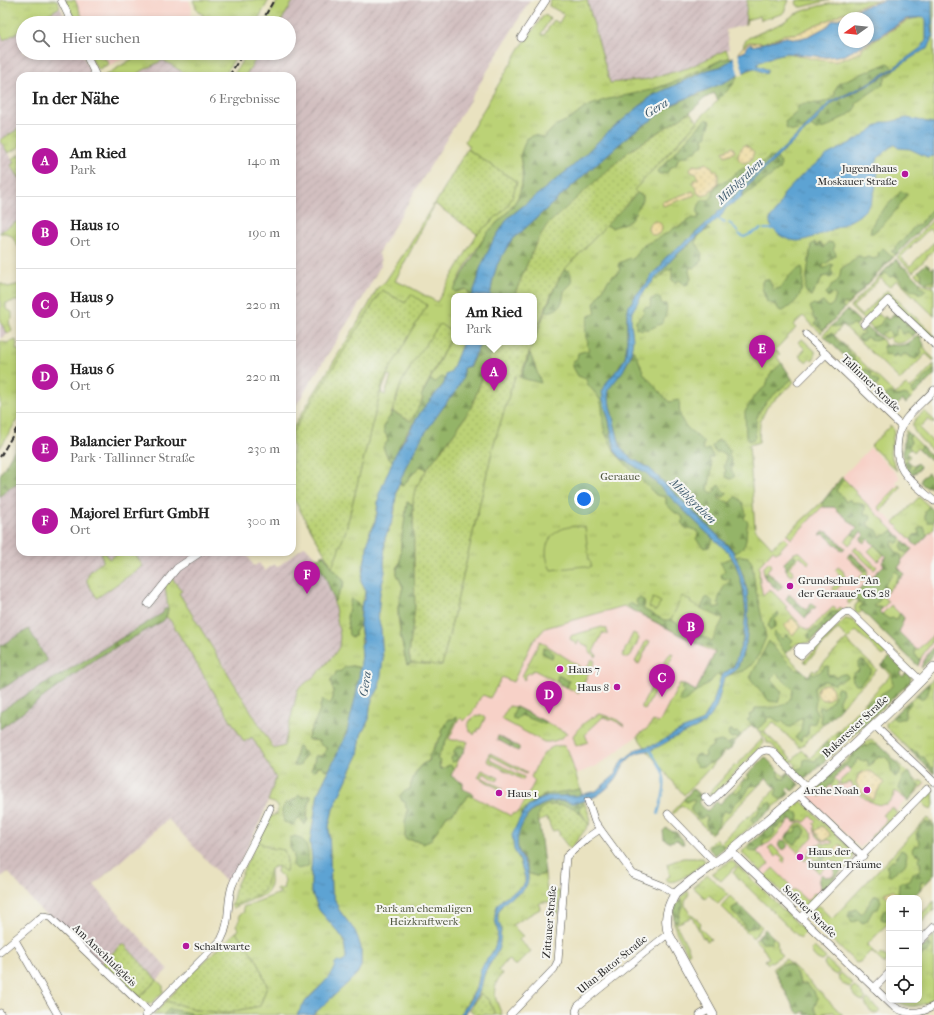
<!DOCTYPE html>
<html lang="de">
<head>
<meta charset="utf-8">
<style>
	body { margin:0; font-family:"IM FELL French Canon",serif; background:#f2f2f2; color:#222 }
	.controls { position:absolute; right:12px; bottom:12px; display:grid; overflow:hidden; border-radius:8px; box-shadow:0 2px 6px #0003 }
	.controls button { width:36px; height:36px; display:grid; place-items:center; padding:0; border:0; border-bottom:1px solid #e0e0e0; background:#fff; color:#222; font:20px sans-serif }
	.compass { position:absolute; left:838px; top:12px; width:36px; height:36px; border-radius:50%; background:#fff; box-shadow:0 2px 6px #0003; rotate:255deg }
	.you { position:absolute; left:584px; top:499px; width:14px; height:14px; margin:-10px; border:3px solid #fff; border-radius:50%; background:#1a73e8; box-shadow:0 0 0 6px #1a73e833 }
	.badge { display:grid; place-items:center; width:26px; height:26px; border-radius:50%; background:#b5179e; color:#fff; font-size:13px; font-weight:700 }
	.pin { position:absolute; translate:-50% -33px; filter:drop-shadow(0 1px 2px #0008) }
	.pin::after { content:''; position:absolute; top:21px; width:14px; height:12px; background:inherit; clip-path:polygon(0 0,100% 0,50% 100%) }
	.popup { position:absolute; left:451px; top:293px; width:86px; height:52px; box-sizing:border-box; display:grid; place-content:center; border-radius:8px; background:#fff; filter:drop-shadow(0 1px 3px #0005); font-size:13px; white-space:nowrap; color:#767676 }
	.popup b { font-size:15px; color:#222 }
	.popup::after { content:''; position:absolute; left:50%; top:100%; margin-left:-8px; border:8px solid transparent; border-top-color:#fff }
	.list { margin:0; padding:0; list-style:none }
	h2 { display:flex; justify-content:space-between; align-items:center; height:52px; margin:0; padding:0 16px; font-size:17px }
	h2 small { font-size:13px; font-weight:400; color:#767676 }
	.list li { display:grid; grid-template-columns:26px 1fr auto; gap:12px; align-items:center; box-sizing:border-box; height:72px; padding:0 16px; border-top:1px solid #e0e0e0 }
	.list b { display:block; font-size:15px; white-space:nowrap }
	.list p { margin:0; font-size:13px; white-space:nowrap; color:#767676 }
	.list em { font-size:13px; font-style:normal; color:#767676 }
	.icon { flex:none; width:22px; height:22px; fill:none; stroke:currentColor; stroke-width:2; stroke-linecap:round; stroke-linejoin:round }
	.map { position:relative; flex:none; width:934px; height:1015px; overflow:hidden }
	.search { position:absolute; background:#fff; box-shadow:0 2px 6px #0003; left:16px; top:16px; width:280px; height:44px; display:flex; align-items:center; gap:10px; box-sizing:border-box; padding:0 14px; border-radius:22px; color:#767676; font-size:15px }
	.panel { position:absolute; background:#fff; box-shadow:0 2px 6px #0003; left:16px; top:72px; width:280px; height:484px; border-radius:12px }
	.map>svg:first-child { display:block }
</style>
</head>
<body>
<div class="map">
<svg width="934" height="1015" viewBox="0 0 934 1015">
	<defs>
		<pattern id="industrial-furrows" width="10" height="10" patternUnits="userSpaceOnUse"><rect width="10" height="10" fill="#d2bfc0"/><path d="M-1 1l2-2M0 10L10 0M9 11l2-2" fill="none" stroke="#b4a4a5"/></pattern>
		<pattern id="grass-tufts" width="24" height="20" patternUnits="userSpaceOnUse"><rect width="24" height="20" fill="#bbd276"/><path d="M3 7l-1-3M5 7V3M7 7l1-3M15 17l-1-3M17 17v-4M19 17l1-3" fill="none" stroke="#a1b466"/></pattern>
		<pattern id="forest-firs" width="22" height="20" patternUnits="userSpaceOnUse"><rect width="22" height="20" fill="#94b467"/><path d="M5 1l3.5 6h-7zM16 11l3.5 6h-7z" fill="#799355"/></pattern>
		<pattern id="sand-dots" width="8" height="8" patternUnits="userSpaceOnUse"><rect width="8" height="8" fill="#eeda9e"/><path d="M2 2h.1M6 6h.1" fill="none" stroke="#cb8" stroke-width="1.8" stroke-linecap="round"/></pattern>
		<pattern id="garden-dots" width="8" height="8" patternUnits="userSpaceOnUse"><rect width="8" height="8" fill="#bbd276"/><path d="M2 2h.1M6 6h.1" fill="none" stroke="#a1b466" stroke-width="1.8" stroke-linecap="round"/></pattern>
		<pattern id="water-ripples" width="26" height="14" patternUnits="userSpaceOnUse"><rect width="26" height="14" fill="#5da3d3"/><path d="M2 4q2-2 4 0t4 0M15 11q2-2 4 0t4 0" fill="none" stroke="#4d85ab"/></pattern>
	</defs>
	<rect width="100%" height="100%" fill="#f6f6f2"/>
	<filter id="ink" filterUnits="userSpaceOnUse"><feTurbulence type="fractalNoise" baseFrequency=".025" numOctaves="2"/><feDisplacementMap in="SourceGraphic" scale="8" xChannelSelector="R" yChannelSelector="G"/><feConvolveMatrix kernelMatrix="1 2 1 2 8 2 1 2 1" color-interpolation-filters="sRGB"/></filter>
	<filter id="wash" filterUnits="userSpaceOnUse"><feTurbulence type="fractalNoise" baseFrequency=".012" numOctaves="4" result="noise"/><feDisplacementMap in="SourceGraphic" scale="16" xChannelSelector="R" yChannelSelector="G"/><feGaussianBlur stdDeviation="0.9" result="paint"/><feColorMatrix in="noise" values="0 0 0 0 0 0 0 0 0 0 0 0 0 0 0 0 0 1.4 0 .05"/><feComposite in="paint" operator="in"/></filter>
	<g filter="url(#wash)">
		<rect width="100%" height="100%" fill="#e9e2c0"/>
		<!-- built -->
		<g fill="#f7d1c7">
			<path d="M66,0H189L192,8L191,15L179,23H76Z"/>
			<path d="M98,53H130L110,66L106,59H103L100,57Z"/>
			<path d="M870,448L900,477L895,482L901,488L881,511L894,523L919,497L934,511V653L922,668L918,666L859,608L862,605L855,598L811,642L799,644L797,643L786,654L770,631L758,583V560L823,501L838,481Z"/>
			<path d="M624,606L715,653L696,691L680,683L661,720L658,723L653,721L649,727L599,765L576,774L566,747L561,746L545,751L531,777L535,781L526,799L519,812L512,814L511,816L473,797L472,793L429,773L457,718L545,628Z"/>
			<path d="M868,741L916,782H924L926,784L910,799L908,798L860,848L807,796Z"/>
			<path d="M801,801L854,853L855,856L854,858L803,911L743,854V850L748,846Z"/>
		</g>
		<!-- industrial -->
		<g fill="url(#industrial-furrows)">
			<path d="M294,0H530L378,253L380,257L381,265L361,301L292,412V76H245L260,53H289V23H280Z"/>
			<path d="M587,0H747L745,25L726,30L729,49L688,68L649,79L610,83Z"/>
			<path d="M60,7L68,23H33Z"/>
			<path d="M23,29V53H82L92,76H20V128L1,140L14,162L11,165L20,179V220L0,232V33L4,40Z"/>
			<path d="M163,60L189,76H136L138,73Z"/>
			<path d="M0,322L8,334L0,339Z"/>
			<path d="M20,440V552H245L254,566L259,563L265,571L274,564L277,567L305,546L315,557L330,589L336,614L340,636L339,647L333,656L317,674L298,689L284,746L275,749L179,593L182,591L165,586L168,609L166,617L170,620L244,741L252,737L276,778L263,815L232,880L228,883L168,819L94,885L168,969L157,980L123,944L101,964L52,917L42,912L8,872L0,878V476Z"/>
		</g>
		<!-- grass -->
		<g fill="url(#grass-tufts)" stroke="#737e50" fill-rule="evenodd">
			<path d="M0,0H57L60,7L33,23H23V29L4,40L0,33Z"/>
			<path d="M65,0H75L85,23H75Z"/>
			<path d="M193,0H269L256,23H191L204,15L198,12Z"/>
			<path d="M278,0H294L280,23H265Z"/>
			<path d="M550,0H587L610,83L649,79L688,68L726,50L730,58L721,60L677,81L651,90L586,107L572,118L555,126L544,138L534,135L520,156C525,183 523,196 504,216C498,222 491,227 487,234C474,251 462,271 454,290L455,292L466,289L471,296H454V342H463L451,372L446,375L445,379L443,377L435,382L430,380L453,333L440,325C427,344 411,363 401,384C395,399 394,413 384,427L388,441L383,447L388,458L393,461C389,472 383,483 380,494C375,507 379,520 370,531L361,582C369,596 362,595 361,607L357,605L349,607L348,629L355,636V632L360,625C362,640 362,653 361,668L352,666L331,679C330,690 339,691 330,704L323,700L321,704L319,713L309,733V740L320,741L326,747V751L322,756H315L314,763L311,770H316L318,766H322L325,770H329L318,793L310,842L312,858L311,871V891L319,910L339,933L344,940L346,957L344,965L312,994L305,1002L297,1015H201L169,1010L163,1015H153L166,1001L198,1010L224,1013L260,1006L267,986L258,962L236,932L239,930L236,925L240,920L239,915L244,912L243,907L280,893V891H276L277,888L283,889L285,880L277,872L278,866L286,871L287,861L284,850L270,848L257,841L267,818L277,814L278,806L274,803L268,801L276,778L252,737L244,742L170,620L166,617L168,609L165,586L171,577L182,591L179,593L274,749L284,746L298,689L317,674L333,656L339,647L340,636L334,602L343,586L344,581L332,567L345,533L383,381L427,305L405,303L382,290L292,433V429L368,306L378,287L385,282L408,247L433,205L435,204L395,281L410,287L437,302L477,234L506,208L512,197L517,182L467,149L469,146L465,141L520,48L544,15L547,16L550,19L541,34L544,35L554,20L559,23L564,14L549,6ZM388,375L391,377L385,395L381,393L385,382ZM311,795C310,804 306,811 308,820L305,824L302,820L297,818L285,804L294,800Z"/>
			<path d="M747,0H789L784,12L782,14L761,20L760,16L746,20L747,24L745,25Z"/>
			<path d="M797,0H829L803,7H799L796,4Z"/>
			<path d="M848,0H880L860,6L851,11L840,14L834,18L815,25L799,33L786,35L763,43H747L743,48L744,43L748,38L782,23L795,14L803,11L819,6Z"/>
			<path d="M932,0H934V215L821,333L803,316L793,325L796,328L775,350L780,354L777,357L794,382L767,407L760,422L759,442L749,445L755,529L772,547L784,537L788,541L777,553L773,550L759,566L760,583L763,596L770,589L787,607L786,609L803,627L809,630L833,607L837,610L840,607L843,610L811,642L799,644L797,643L786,654L800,669L808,676L813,670L815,672L846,640L877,670L800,748L773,722L764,732L793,760L802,750L810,758L837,731L838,732L840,729L891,675L881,666L890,657L903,670L900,674L903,677L906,673L911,677L910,682L805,779L794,768L796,765L792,761L789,763L770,743H767L766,739L761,734L763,731L760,732L751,725L684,795L649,753L637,736L649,727L653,721L658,723L661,720L680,683L696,691L715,653L624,606L545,628L532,643L513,682L502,677L490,698L483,695L480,698L473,712L464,721L461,718L458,720L449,739C456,742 461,738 468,742L454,769L452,766H447L443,769L439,767L441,763L437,759L457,718C448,720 445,726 441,732L442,735L434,746L428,762C417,763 412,780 410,789L406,792L405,802L408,810L405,826L408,839L416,841H430L447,815L460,804L464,802L468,794L511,816L512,814L519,812L535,781L531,777C538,763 544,743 564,746L568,750L582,795L528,807C519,819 509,835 515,850C517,856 520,861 522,867C523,873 526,877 525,883L516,891L503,898L496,912L498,933L494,951L480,972L478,982L474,992L459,1015H313L322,1006L351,980L357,974L361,966V948L355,931L339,910L331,890L329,826L333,809L358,755L361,735L369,719L370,707L373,698L379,688L383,660L381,630L378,617L380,592L385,572L384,566L385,538L393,519L395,511V497L399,484L402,486L420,466L427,469L415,489L413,505L407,502L400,562L397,569V574L403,587L398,607V617L401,638L407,665L411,663L442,665L494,443L515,376L520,377L551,296L564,270L637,193L634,190L698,122L697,121L732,86L738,75L754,68L760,62L774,56L786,53L835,61L861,52L862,48L907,20L924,17Z"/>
			<path d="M89,53H98C100,58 101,59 106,59L109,64L99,69L96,67Z"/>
			<path d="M142,53H238L224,76H189L163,60L138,73L136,76H104Z"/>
			<path d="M247,53H260L245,76H233Z"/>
			<path d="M20,128V147L8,153L0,140Z"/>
			<path d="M20,154V179L11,165L14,162L12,159Z"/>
			<path d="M934,219V233L929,229L901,257L910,266L934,242V250L913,272L897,257Z"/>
			<path d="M20,220V248H19L12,236L6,233H0V232Z"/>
			<path d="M896,259C906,269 919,287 934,287V316L897,280L889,287L881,278L853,307L862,316L887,290L934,335V341L889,298L864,320L850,307Z"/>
			<path d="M926,264L932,269L934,267V285L927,284L916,274Z"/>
			<path d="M0,283L8,287L20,284V300L6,303V309L12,312V319L9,322L12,330L8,334L0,322Z"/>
			<path d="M847,310L860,322L856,326L861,332L866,327L883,340L885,345L887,346L889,345C904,346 907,346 918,335L920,336L926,351L934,359V361L926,354L900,380L843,325L834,335L895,394L906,385L910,389L934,364V375L906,403L902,400L896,406L823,335Z"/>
			<path d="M895,312L917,332C909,340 901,347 890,341L891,338L888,337L886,339L884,338L867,324L878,313L883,318L885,316L888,320Z"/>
			<path d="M802,339L815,351V356L812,361L810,359L807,362L799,356L805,349L798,342Z"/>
			<path d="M16,340L17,344L16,350H20V415L0,448V341L6,343Z"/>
			<path d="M924,411L934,420V424L928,419L919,428L934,443V452C928,446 910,432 913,423C915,419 921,414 924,411Z"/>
			<path d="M890,426L892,427L894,432L890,453L897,471L871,446Z"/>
			<path d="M906,430L933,457L930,460L917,448L914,452L911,449L907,453L910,456L907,460L914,466L917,463L920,466L918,471L913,474C899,469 903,442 906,430Z"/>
			<path d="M842,477L855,490L856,493L912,549L901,561L902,562L898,567L904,574L883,596L888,602L879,612L882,614L891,605L904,618L899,632L917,650L933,635L931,644L922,656L918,666L862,611L858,614L855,611V606L858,602L855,598L849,604L847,602L884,565L882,562L887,556L868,539L864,543L860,540L864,535L861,532L849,545L845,541L857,528L834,507H822L791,539L787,534L823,501Z"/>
			<path d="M899,485L901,488L897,492V493L881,511L878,507Z"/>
			<path d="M919,497L934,511V528L917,546L894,523Z"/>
			<path d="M874,545L884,555L878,561L868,551Z"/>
			<path d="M856,547L877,567L874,570L853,550Z"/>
			<path d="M101,552H104L109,559L120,552H134L143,566L97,598L87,582C86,572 96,567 103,561Z"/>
			<path d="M797,552H800L810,562L808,564L800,556L789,567L794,572L791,576L788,574L784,563L794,553H795Z"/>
			<path d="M851,553L868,569L867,576L862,582L858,579L864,573L847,557Z"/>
			<path d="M769,562L772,565L767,571L783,586L778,591L764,577L763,568Z"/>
			<path d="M838,567L843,571L846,580L835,591L832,588L842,577L835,570Z"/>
			<path d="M845,619H847L853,621L886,653L883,656L856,631L848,639L838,629L806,663L804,661Z"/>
			<path d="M602,627L607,629V635L603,632L593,652L597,655L596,657L589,652V647L578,641L577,645L570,639L571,636L573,635Z"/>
			<path d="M633,633L637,635L639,639L631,655C628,658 625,658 622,656Z"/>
			<path d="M540,641L585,670L592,659L595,661L578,693L534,670L526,675L525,679L524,680L522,676Z"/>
			<path d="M646,641H650L639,664L635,662Z"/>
			<path d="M671,653L674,654L662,677L660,673C662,667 666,657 671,653Z"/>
			<path d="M658,678L661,679L645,710L642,708V706L655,680Z"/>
			<path d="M934,678V774L887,728L886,725L887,722Z"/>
			<path d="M509,706L516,707L567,733C562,739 552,743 544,742L503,720L502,718Z"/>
			<path d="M600,714L616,719L625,726L613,720L603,717L585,734L588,742L576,746L573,736C580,725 588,719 600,714Z"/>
			<path d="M482,715L485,718L480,729L478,728V732L476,731L474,735L468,728C467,721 474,715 482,715Z"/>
			<path d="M763,738L764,743L714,794L709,793L735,765L736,766Z"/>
			<path d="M870,740L874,741L917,781H922L925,783L908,801L895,791C889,819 858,798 851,782L840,785V781L851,771L846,766L834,778L838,782V785L834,789L830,785L822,794V795L820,797L815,792L821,784L865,742ZM862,772H872L877,777L882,786L879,789L873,800L861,792L856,783L858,775Z"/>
			<path d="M490,753L527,772L526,774L491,756L490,760L524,777L523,780L487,761Z"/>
			<path d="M765,757L784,776L788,772L799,785L792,791L789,787L786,790L789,794L743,833L715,855L707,847L716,838L721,843L748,816L749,817L776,788L766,778L711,834L682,805L673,814L672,812L693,789L702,797L698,802L707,811L717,801L720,804Z"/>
			<path d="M482,770L499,778L497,781L483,773L481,777L502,788L501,790L478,777Z"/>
			<path d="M933,790L934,805L930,810L920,800L924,796L926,797Z"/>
			<path d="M582,801H584L591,820L589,825L579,809L583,805Z"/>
			<path d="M801,801L852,850C858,858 849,864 843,869C842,865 840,863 835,863L833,860L819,873L810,864L815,860L811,856L805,861L803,859L817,844L818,846L821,843L831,844L833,842L828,840L822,841L817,836L814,828L815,826L813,824L816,821L811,816L805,822L801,820L795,823L791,819L770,842L764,845L757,852L769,864L761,871L743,854V850ZM820,850L824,863L818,869L814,865L816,860L819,861L821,857Z"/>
			<path d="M892,807L897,813L872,839L871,836L887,820L882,815Z"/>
			<path d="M927,818L934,824V875L912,898H889V922L867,945L878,956L881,953L889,959L884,964L871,951L860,962L856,963L814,922L822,915L818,912L810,919L807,916L818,905L832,919Z"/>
			<path d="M802,822L812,832L813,837L798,852L785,840V838L798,823Z"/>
			<path d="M772,845L785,858L784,863L781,861L783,859L778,855L776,857L768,848Z"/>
			<path d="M683,858H703L705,862C697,867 674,889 665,879L670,876L667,864Z"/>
			<path d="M730,861L733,862L737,865L721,881L712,873Z"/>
			<path d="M738,866L806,932L800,938L733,873Z"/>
			<path d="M773,868L790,885L782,892L765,876Z"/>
			<path d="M270,869C270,878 272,887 266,894L233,908L231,906L232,904L236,905Z"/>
			<path d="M528,873L536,876L545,874L547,891H560L559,913H553V902H542L539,904L540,909L512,925L523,936L519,940L531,951L517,965H514L508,959L498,971L502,974C489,989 496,999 502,1015H495L489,1000L480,994L464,1015H463L479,993L481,987L484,975L498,950L501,930L497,921L499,910L504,903L511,897L517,894L528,880Z"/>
			<path d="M708,875L728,894L718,904L709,895L705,898L693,887Z"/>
			<path d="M794,889L807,901L814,893L819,895L803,911L787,896Z"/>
			<path d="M688,891L689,894C688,896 687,897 686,899C681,909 696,918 701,923L699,927L711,939L707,941L705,937L703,938L692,917L676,924L690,952L688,954C679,938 667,921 678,903C680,898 684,894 688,891Z"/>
			<path d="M730,896L739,905L735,906C737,917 742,920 746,929L757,927V922L762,927L753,938L721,906Z"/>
			<path d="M761,933L758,938L771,943L773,937L777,940L778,951L782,955L768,964L765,960L769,958L763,948L755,940Z"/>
			<path d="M934,935V998C922,1007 908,1010 895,1000H919V959L930,944L927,943Z"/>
			<path d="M814,947L826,958L823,961C817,960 813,956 811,950Z"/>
			<path d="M786,959L843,1015H836L834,1012L823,1013V1015H818L814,1008L816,1002L800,984L799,979C792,969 793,957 776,968L775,972L773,968Z"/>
			<path d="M827,960L840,972L837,975C831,973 826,969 824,963Z"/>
			<path d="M841,973L853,984L850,987C844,986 840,982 838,976Z"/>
			<path d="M157,980L163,986V992L151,1004H147L139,997Z"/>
			<path d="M854,986L866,998L863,1001C857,999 853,995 851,989Z"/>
			<path d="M868,999L880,1011L877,1014C871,1012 866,1008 865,1001Z"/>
		</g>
		<!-- forest -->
		<g fill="url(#forest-firs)" stroke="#607049">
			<path d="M733,57L730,61L720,67L708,70L652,96L607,133L573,166L508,218L492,243L480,269L478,279L472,296H471L466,289L455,292L453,290L455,288L487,233L507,213L518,198L522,184L523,172L520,156L526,139L534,135L544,138L555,126L572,118L586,107L604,100L651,90L677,81L721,60Z"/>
			<path d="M888,63L893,68L869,83L830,102L806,127L794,131L787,129L785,122L796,113C798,97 813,106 824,102C828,101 831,98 835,95V90L839,83Z"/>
			<path d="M894,70L893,73L886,77L882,85L857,102L855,110L847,116L838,120L828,127L816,130L811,126L832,103L864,88Z"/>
			<path d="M738,75L732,86L718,100L714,93L704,99L690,112L628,152L536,243L514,296H490L493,279L497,265L510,242L584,175L632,133L656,117L664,109Z"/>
			<path d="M706,119L711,121C710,127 706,130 707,136L703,138L704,142L703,146L699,147L696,152L692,151L688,156H682L678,159L676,165L670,168L667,173L660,174L657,172Z"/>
			<path d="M770,156L773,158L709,221L689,239L665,258L661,266L652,274L647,283L636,295L629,306L627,314V344L625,358L621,365L607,382L603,400L609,420L615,451L621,458L646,473L713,539L709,547L704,548L696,539L698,535V531L689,528L686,529L681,522L683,520L682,516L674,512L666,504V497L656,495L616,454L605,433L603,423L602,406L600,400L597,395L588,385L586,379L578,376L573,367V361L577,359L578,353L589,350L587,345L588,342C583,334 586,325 589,316L596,313L594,304L609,279H611L612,276C616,275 619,273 620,269L618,266L619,263L630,258L632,260L642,246L668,233L674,228L682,226V224L693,218L698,219C699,213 697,211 698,208C699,205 701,202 702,200H709L713,196L714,189L719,183L727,181L735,173L744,168L754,169L757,164L767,160Z"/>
			<path d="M777,158L781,164L779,170L741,198C745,183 766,169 777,158Z"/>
			<path d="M901,191L907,194C898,209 887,222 873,233H870C873,214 890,205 901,191Z"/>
			<path d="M637,193L643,196V200L630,221L612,228L606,225Z"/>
			<path d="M934,208V215L896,255L891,251L895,250V247C898,243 902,242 905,238C913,231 908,229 920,225L921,221L926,218L929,212Z"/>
			<path d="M708,228L710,230L705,231L700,234L695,242C701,251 703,250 701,262L693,268L690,267L689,271L691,279L688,284L685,285L679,280L677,282H674L672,280V267L670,270H666C662,274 661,278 657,280L655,278L673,258Z"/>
			<path d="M815,242L816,246L819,243L822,244L823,248L828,242L833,243L835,247L833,249L836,254L833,258H830V261L823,265L822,268H826L831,264L833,265L831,270L833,274L832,277L829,278L827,276L822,277C821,284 814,289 811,296L807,293L805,290L811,245Z"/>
			<path d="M883,248L893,257L848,304L844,303L842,306L844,309L823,330L817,326L815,324L817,320L813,318V313L810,307L813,304L817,305L823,302L829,307L833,304L836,296L833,293L828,297L826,296V293L830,289L831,285C841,280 839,278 841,269L845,266L848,265L858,256L862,257L863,259L868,257L874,259L879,256L878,253Z"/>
			<path d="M896,259L900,263V266L907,269L920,282V286L925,289V291L922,294L918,293L917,291L910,290L908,287C900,285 900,273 890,277L886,273L879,277L888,267H890Z"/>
			<path d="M926,264L932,269L934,267V280L931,282L929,281L925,283L922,280L921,275L922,274L918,271Z"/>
			<path d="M802,267C805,273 802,293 798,298C794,304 789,307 783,311L779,310L776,305L767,302L762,288V282L764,279L769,280L771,284L773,290L780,288C787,279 791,272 802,267Z"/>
			<path d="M564,270L570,271L572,283L564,291C563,305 559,311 545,312L557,282Z"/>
			<path d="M657,296L660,298L662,304H666C668,309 665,320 661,324C656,325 654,328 649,329C646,330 644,328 640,330L638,328L636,329V321L643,314L644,309L646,306L649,308L651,305L650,300Z"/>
			<path d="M847,310L860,322L857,325L853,324L851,326L848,327L843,324L839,327L831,326Z"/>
			<path d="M894,314H897L907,323V326L917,332L914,335H911L908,332L902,334L898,325L895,335H893L892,337L890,332L888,330L885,333L882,332L881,336L872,329L881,324L882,321L886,317L888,320Z"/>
			<path d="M866,327L881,339L874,341L866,337L863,341L860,340L858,337L863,334V330Z"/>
			<path d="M832,333L838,342L842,343C846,349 850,353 854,358L853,361H856L860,365L858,369L826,338L827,335Z"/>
			<path d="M918,335L920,336L924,345L921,349L922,354L916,359L910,357L909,355L904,354L900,357L897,355L893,357L889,354L887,355L884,354L883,346L885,345L888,346L889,345C904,346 907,346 918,335Z"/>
			<path d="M481,342H496L471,408L455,432L427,469L420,466L402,486L399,484L406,466L422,437L449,399L456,391L463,377V368L470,366Z"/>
			<path d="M632,349L637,356L644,374L669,402L679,400C680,405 679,409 680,414C682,428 696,433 704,443L702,446L704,451L709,449L713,457L709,458C715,468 709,479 708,490L712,493L715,491V488L719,485L724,492L728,493L724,497L719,496V499L731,503L735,497C743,498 744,507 746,514L744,518L748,522C744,534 751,548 734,553L732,549L649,468L634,460L621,449L610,406L608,390L627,364Z"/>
			<path d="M530,353L541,383L521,378Z"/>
			<path d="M782,363L792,379C780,390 763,401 757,417C755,424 757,432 754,439L749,441L746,437L745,412L754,396L766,386L770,374Z"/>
			<path d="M866,369L871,373V376L879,382L878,384L875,386L861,373L862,371Z"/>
			<path d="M933,370H934V375L915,394L912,393V390L918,384L922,383L921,381Z"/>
			<path d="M443,377L445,379L444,384C425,406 403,433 393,461L388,458L383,447L388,441L387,436C379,428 388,420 393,412L411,421L423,398L421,396L430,380L435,382L438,379Z"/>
			<path d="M889,392L897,396C902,395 907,392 910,399L906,403L902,400L896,406L885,396Z"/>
			<path d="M908,433L911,436L909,437L911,442L909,447L911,449L907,453L908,455L906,458L903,455L905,434Z"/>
			<path d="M20,440V483L7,489L0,497V475Z"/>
			<path d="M719,440L723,442L730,451L729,455L733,466L731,470L734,474V477L731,479L726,477L725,472L726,471L724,466L726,461V455L722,452H715L712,447L715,442Z"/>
			<path d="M922,446L925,449L924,451L933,457L930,460L919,450Z"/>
			<path d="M905,461H908L910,463V467L913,470L917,463L920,466L918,471L913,474L908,472L904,463Z"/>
			<path d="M928,473L934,480V490L930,487L924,486L921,483V478Z"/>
			<path d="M842,477L844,479L840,484L836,491L842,496L846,502L848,500H851L853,503L856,502L864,505L865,508L864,514L870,515L871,519L867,523L868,526L877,530L880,537L883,535H887L890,532L894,531L896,535L901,538L899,542L896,543L893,541L891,545L897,553L901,555L902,560L901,561L902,562L898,568L904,574L896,583V580L899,575L896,571C891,575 889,581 884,585L889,590L884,595H882L880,598V600L874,605L875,607H879L882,608L879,612L889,619L893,618L895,620L897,619L900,613L904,618L899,632L915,648V655L920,659L918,666L859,608L862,605L853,597L865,584H868L867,582L884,565L882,562L887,557L868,539H864L862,542L860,540L864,535L861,532L857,536L853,535L852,534L857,528L834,507H824L822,503Z"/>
			<path d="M407,502L413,505L415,608L409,654L411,663L407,665L401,638L398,607L403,587L397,574V569L400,562L401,542L405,518Z"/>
			<path d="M929,506L934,511V521L932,522H928L925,518V511Z"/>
			<path d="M921,527H924L927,536L917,546L912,542V538L914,535L919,534L918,529Z"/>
			<path d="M823,532H828L845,548L843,550L840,549L824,534L820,535Z"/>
			<path d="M903,541L912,549L908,553L902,551L901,547Z"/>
			<path d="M851,553L868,569L865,571C862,570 851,559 848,555Z"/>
			<path d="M323,554L332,567L344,581L343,586L334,602C330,586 323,572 315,558H319Z"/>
			<path d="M792,555L796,556L795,559L792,561V562L788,565V569L786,570L784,563Z"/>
			<path d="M742,556L748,557L752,563L755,586L766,637L759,654L753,663L743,671L729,675L738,667L746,643L748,624L747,590L736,557Z"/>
			<path d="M732,558C747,587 750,624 738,655C737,658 736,663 733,666C730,670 725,672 721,676L717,674L712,680L682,703L680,701V697L684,692L682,690V684L696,691L715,653V651L703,644L694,642L631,609L628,605L630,603L637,607L638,605L636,602L637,599L640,598C645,601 646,604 643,609L664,620H671L712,640L723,619L701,609L706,597C712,599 713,602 714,608L721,606L718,603C719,594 723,586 731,580L722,578L721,575L725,571L720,562Z"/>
			<path d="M765,573H768L782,587L778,591L764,577Z"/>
			<path d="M789,594L806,610L812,603L816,607L810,611V614L805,618L786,599Z"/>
			<path d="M351,598L361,607L360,625L355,632V636L352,637L349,635L347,617Z"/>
			<path d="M164,609H168L166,617L163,621L97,658L0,729V711L163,613Z"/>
			<path d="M831,612H837L838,614L812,640L809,639L808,635C810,631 814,628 818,628C822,623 827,617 831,612Z"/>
			<path d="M778,613L779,615L774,620L776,623V627L770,631L768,626L771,618Z"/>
			<path d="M29,629L47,661L0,690V646Z"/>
			<path d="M775,632L782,639L787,634L793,640L790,644L793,647L786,654L773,635Z"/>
			<path d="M769,641L776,650L796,670H802L808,676L811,673C823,676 820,666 829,666L827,674L834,675L835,677L843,674H846L847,677L841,681H837L835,684L824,681L817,684L814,689L816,701L814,709L818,714L815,723L809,724L808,734L802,737L801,741L795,738L798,734L801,731L803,717L799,719L792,727C786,727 785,725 783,720L780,723L772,717L766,718L767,721L757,729L747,720L750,718L749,715L754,713L755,708C772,708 791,710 793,689L776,673L771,679L782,692L778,702L769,701L750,678Z"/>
			<path d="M934,647C934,655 928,662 922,668L921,667L927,655Z"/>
			<path d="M543,648H548L553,654L552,658L542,653Z"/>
			<path d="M890,657L903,670L900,674L903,677L906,673L911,677L910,682L843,744L838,743L837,734L839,732L842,733L844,731L852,729L851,724L853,719H859L860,712L864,710L866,712L869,710L866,703L870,700L881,698V694L889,689L893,685L892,680L893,674L886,668H884L881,666Z"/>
			<path d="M860,661H864L872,671L860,684H856L853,681L852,676L854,673L859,671L858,665Z"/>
			<path d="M352,666L361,668L354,707L346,736L329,770H325L322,766H318L313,772L311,770L314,763L315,756H322L326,751V747L322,746L319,741L307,739L319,713L321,704L323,700L330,704L333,699L332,694L334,690L332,688L331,679L335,675L336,672L341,671L345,667Z"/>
			<path d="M558,675L569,681L568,686L566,687L559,684L557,680Z"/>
			<path d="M929,683C930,690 928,697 920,699L916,695Z"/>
			<path d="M837,688H839L842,689L843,693L839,699V703L842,706L827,722L826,721L824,723L820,722L821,714L818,710L819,707L823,708C831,704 835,698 837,688Z"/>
			<path d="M910,700L911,704L905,709V718L896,720L892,717Z"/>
			<path d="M516,707L548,723L544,724L521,715L517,719H513V715Z"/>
			<path d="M457,716V718L437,759L440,761L439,767L441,769H443L449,765L452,766L454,769L451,776L463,783V789L472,793L473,797L468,795L467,798L464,802L460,804L453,813L447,815L430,841L423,844L419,841L405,839V822L408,810L406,808L405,802L402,801L400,796L403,792L410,789C412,779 418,763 428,762L430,760L429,756L442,735L441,732L449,719H453Z"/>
			<path d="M729,730H732L734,733L737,732L740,734V737L737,738L735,737L733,738L729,737L728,733Z"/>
			<path d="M498,736L519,747V750L518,751C513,749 502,741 497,740Z"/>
			<path d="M733,741L735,744L728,751H723C721,756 718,762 712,763C707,765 710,762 706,765C699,768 696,767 693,760L695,756L699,754L704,757L706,756L705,751L713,746V743L721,741L727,744Z"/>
			<path d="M826,742L829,745L832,744L837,745L838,749L805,779L796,770L803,767L804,760L806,759L816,761L817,758L824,754V751L822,746Z"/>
			<path d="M870,744C883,743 894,760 901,770L899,775L895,777L892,773L890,763L886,757L879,756L869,766L867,760L864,761H861L859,758L852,768L849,769L846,766L834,779L833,783L825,790L821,787V784L836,770L847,763L854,753L865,745L867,747Z"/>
			<path d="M298,746L300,747L301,751L305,752L306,755L302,760L300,766H294C296,759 295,753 298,746Z"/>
			<path d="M460,746H462L465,749L460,758H457V761L452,762L451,758L454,755C454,749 455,748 460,746Z"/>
			<path d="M910,750L917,752L920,757H924L929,766L934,769V773Z"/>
			<path d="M765,757L779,771V778L785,779L786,775L789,773L799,785L792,791L789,787L786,790L789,794L782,799H779L775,794L777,790L776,788L766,778L759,785L750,786C748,789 746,795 743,797C737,801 734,804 730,811L727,812L724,810L720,817L719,818C720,823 717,828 713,832C706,830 705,824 707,818L706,816L699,819L691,811V807L695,801L693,799L686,802L684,799L693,789L702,797L698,802L707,811L717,801L720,804L732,791L737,793L739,790L742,789L743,781L749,779L748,774Z"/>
			<path d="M908,772C913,777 915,782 919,786L914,794L908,801C904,797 903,793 899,789L902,778Z"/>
			<path d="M580,789L582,795C554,802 546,786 522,815L521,813C542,789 552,795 580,789Z"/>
			<path d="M299,795L304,798L311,795C310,801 308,806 307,812C306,818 308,819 305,825L302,820L298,818L294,825L284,822L282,810L285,804L294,800Z"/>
			<path d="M553,801C563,801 572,803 582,801L583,805L579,809L581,814L571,807L549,805L538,815L545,874L536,876L528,873C527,870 526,865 525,862C523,857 519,853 518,848C513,825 533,806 553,801Z"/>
			<path d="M766,803H772L773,808L755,823L752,822L751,820L752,817L757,816L760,807L765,806Z"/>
			<path d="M789,811L798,813L799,816L798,821H794L789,818L788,822L784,824L781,823L779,828H774L773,830L775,831C774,836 771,838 766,840L764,839L762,842L764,845L756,852L750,851L748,846Z"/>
			<path d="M927,822L931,823L934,827V875L926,883L921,882L920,890L912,898H898L899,883L910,880L913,873L919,871C921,866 922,864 918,860L921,855L916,854L912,850L914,846L920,845L916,834L921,826Z"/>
			<path d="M802,825L806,831L803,837L799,839L795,844L790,842L787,838L788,834L795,832L797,827Z"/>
			<path d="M666,828L673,832H676L682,839L684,844H681L677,840L669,842L664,839L663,831Z"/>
			<path d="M295,836C309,840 308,852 309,865L306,867L297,869L293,865L294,855L290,847V838Z"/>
			<circle cx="783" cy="845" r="4.5"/>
			<path d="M718,843L723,845V848L715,855L709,849L710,846Z"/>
			<path d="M823,847L829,850L830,853L823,860L824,863L818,869L815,868L814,862L816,860H819L821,857L820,850Z"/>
			<path d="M901,850L905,852C910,868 900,867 891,875H887L888,870L886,866L890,862L895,860L897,855Z"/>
			<path d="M835,863C840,863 842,865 843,869L825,888L821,889C819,883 817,879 822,874L824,877L834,876Z"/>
			<path d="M874,896H879L881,902L878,909L873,910L867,921L863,923L858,920L852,923L848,916L850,911L857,909L860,914L864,912Z"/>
			<path d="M682,899L683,907L681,908L678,921L675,922C671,914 675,903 682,899Z"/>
			<path d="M739,905L757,922L758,927L746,929C743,923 740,917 733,913L732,908Z"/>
			<path d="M889,908V917L887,920H884L881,919C882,913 883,910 889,908Z"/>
			<path d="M765,929L773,937L771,943H762L758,938Z"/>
			<path d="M927,943L930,944L931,947L928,952L923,953L919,959V951Z"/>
			<path d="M782,964C795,963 793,971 799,979L800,984H806L814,991L815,995L818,998L814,1008L818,1015H805V1011L799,1014L795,1010L775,972L776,968Z"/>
			<path d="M169,1009L201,1015H163Z"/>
		</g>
		<!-- sand -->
		<g fill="url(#sand-dots)" stroke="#8c8264">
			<path d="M880,0H886L858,9L855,13L832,21L828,26L809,36L797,39L786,37L753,47L739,55L740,50L749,42L763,43L781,37L783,35L799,33L815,25L834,18L840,14L851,11L860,6Z"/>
			<path d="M908,19H910L862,48L861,52C853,55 845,59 837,61C826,63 801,56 790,53L827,57L845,55L879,36Z"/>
			<path d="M744,145H746L754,152L751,160L745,163C734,160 738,152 744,145Z"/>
			<path d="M733,147L735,152L725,156L723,151Z"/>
			<path d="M706,163L712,167L714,171L716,170L718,174V183L708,194L703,196L697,193V189L692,184L694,180L698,179L697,174L691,172L690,169L693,165L699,166Z"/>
			<path d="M693,191L695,195L663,206L662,202Z"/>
			<circle cx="655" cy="228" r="7"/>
			<path d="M792,618L801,627L793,635L784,626Z"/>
			<circle cx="825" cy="692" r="8"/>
			<path d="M867,771L872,772L885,783L879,789L873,800L861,792L856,783C857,775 860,772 867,771Z"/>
			<path d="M822,826L829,832L830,835C828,839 826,840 822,840L815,831Z"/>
			<path d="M840,844L845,851L837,858L835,849Z"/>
			<path d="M893,890L896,893L892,898L887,897L884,893Z"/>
		</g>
		<!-- garden -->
		<g fill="url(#garden-dots)" stroke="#737e50">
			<path d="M690,112L698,121L634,190L637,193L564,270C551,291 543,315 534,338V296H514L536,243L547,225L628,152Z"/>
			<path d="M467,149L517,182L512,197L506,208L477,234L435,204Z"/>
			<path d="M382,290L405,303L411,294L427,305L383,381L345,533L332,567L292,496V433Z"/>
			<path d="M440,324L453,333L421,396L423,398L411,421L393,412L401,384L415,359Z"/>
			<path d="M496,342H533L520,377L515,376L494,443L442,665L411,663L409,655L415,608L413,500L415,489L427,469L455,432L471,408Z"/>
			<path d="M549,805C572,805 576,806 589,825L570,849L559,835L560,833L557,830L552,831L547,818L538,822C537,812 539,808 549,805Z"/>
			<path d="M257,841L270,848L284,850L287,861L286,872L278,866L270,869L264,891L236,905L232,904L236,886Z"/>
			<path d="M934,901V910L919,925V916Z"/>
			<path d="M236,932L258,962L267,986L260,1006L224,1013L198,1010L166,1001L190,975Z"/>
			<path d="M123,943L157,980L139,997L101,964Z"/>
			<path d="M481,994L489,1000L495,1015H476L470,1010Z"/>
		</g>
		<!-- pitch -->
		<g fill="#bbd276" stroke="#737e50">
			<path d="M575,526L585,527L589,561L591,563V566L588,568L584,566L551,570C539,547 550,528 575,526Z"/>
			<path d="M682,596L691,601L690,603L723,619L712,641L671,620Z"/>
			<path d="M653,598L661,602L656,611L649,607Z"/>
		</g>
		<!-- water -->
		<g fill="url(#water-ripples)" stroke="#44677f" fill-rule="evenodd">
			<path d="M886,0H932V25L933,37H931V42L928,49L924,50L869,85L832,103L811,126L752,181L742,194L741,198L726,208L722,215L673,258L643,293L632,312L631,320L633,340L630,357L623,371L608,390L610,406L621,449L634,460L649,468L732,550L739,564L747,590L748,601V624L746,643L738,667L732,673L724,678C721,687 720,698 716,707C706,727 698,727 680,735C671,739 664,744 656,748C647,753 640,749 631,757C625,762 622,767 619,774C614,783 602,794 592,798C586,800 579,803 572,803C569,803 566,801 563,801C552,800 538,805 530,813C522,822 515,837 518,849C521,859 529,867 528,880C527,895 505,895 499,911C496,918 499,922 501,928C501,933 500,939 500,943C498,954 491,961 486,970C483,976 483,982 481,987C478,997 469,1007 463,1015H459C466,1005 474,995 478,984C479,980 479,975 480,971C485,959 494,955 497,939C500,926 491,921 497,906C503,894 517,893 525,883V877L519,859L514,850L512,835L519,820L528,807L536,801L550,796H576L596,791L614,776L621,762L637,749L654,745L681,730L701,722L704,719L713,703L721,676L734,666L743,640L746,612L743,588L736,565L729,553L707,533L646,473L621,458L615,451L609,420L603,400L602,392L607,382L621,365L625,358L627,344V314L629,306L636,295L647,283L652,274L661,266L665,258L689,239L709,221L761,169L806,127L830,102L869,83L893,68L922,47L926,39V21L924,17L906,19L879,36L845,55L827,57L786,53L774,56L760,62L757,65L768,70L766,74L754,68L750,69L723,83L675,103L664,109L656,117L632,133L584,175L510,242L497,265L493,279L490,296H472L478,279L480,269L492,243L508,218L573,166L607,133L652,96L708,70L720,67L730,61L733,57L745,51L749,44H752L753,46L786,37L797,39L809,36L828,26L832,21L855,13L860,8ZM844,18H868V42H844Z"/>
			<path d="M907,118L934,123V156L927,157L910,149L898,148L894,144L877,159L878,160L875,164L879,168C876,179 876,194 870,204C867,208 862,214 857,217C846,224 811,240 798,241C791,241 780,237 776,232C772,228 769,224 770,219L778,209L784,194L803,174L827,155L858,139L883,122C891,123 899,119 907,118Z"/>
			<path d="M463,342H481L469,366L463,368V377L456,391L449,399L422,437L406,466L397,489L393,519L385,538L384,565L385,572L380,592L378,617L381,630L383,660L379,688L373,698L370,707L369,719L361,735L358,755L333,809L329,826L331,890L339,910L355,931L358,938L361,948V966L357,974L351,980L313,1015H297C300,1010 302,1005 306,1001C314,992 335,975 335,963L338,961L341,963L345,960L346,957L344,940L339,933L319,910L311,891V871L312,858L310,842L318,793L346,736L357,691L362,655L361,645L363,641L360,625L361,613L362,602L365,598V588L361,582L370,531L374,526L377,514L379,494L395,455L422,410L444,384L446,375L451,372Z"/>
		</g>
		<!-- pier -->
		<path fill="#e9e2c0" d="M738,53L744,75L739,76L733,55Z"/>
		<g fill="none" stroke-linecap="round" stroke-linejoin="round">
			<!-- stream -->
			<g stroke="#5da3d3" stroke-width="2">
				<path d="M717,218L725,222"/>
				<path d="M729,223L732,225L740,235L744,237L761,229"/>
				<path d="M764,229H773"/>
				<path d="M649,749C670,778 666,782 658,814"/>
			</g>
		</g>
	</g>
	<g filter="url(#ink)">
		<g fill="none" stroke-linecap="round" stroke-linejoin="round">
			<!-- street casing -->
			<g stroke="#484641" stroke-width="8">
				<g id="street">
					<path d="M61,0L72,23"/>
					<path d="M521,38L546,0"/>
					<path d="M85,53L96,76"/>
					<path d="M864,324L888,300L934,344"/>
					<path d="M806,335L902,427"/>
					<path d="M798,382L826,354"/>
					<path d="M934,390C925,400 914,409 906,419C896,432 894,457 903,471C911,483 924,492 934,501"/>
					<path d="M148,604L177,568L201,552"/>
					<path d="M810,647H800L798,649L797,652L801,655L839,617L844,613L849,612L854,616L921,681"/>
					<path d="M874,725L934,782"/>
					<path d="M798,794L863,856"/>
					<path d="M705,797L710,803L760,752L766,750L772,751L806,787"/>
					<path d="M588,801L595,822L600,829L633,874L663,886L675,894"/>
					<path d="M668,814L715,863"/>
					<path d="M731,851L893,1006C906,1015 920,1014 934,1006"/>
					<path d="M801,918L927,789"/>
					<path d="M15,940L58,1015"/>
					<path d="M919,942L934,927"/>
					<path d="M0,952L39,919L43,916L50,917L149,1012"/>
					<path d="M874,988L889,973"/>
					<path d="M0,1013L1,1015"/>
					<path d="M146,1015L221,940C231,922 226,904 232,886C243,859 259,835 270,808"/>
					<path d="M510,1015L554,969L558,961L566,857L587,838L600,829"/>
					<path d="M577,1015L576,1011L578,1006L664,937L669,935"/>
					<path d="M700,1015L710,1009"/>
				</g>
			</g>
			<!-- secondary casing -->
			<g stroke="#484641" stroke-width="10">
				<path id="secondary" d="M713,1015L669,935C664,920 667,908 675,894C693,878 714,865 733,849C803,792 871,732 934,667"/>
			</g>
			<!-- street -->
			<use href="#street" stroke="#fff" stroke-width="7"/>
			<!-- secondary -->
			<use href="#secondary" stroke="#fff" stroke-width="9"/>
			<!-- rail -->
			<g stroke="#2b2b2b" stroke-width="2" stroke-dasharray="6 3" stroke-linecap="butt">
				<path d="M261,23L274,0"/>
				<path d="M229,76L243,53"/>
				<path d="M0,457L20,423"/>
			</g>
		</g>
	</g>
	<!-- markers -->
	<g fill="#b5179e" stroke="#f6f6f2" stroke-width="1.5">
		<circle cx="905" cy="174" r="4"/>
		<circle cx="790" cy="586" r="4"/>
		<circle cx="560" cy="669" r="4"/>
		<circle cx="617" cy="687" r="4"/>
		<circle cx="867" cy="790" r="4"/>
		<circle cx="499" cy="793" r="4"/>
		<circle cx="800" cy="857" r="4"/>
		<circle cx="186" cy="946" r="4"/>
	</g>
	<g text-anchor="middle" stroke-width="4" stroke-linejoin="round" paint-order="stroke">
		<!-- poi labels -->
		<g font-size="11" fill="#2b2b2b" stroke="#f6f6f2" text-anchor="start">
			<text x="897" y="172" text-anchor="end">Jugendhaus<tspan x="897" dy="13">Moskauer Straße</tspan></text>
			<text x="798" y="584">Grundschule "An<tspan x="798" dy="13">der Geraaue" GS 28</tspan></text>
			<text x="568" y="673">Haus 7</text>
			<text x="609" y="691" text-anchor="end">Haus 8</text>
			<text x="859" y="794" text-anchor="end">Arche Noah</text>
			<text x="507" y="797">Haus 1</text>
			<text x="808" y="855">Haus der<tspan x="808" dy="13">bunten Träume</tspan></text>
			<text x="194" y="950">Schaltwarte</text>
		</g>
		<!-- street labels -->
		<g font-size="11" fill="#2b2b2b" stroke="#f6f6f2">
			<text transform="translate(871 383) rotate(44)" y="4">Tallinner Straße</text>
			<text transform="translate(855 726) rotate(-43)" y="4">Bukarester Straße</text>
			<text transform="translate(810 911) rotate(44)" y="4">Sofioter Straße</text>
			<text transform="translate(549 922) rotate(-85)" y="4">Zittauer Straße</text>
			<text transform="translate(105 955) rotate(44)" y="4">Am Anschlußgleis</text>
			<text transform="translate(612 964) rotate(-39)" y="4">Ulan-Bator-Straße</text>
		</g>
		<!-- park labels -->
		<g font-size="11" fill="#4f553e" stroke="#f6f6f2">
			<text x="620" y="480">Geraaue</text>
			<text x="424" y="912">Park am ehemaligen<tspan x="424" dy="13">Heizkraftwerk</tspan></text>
		</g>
		<!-- water labels -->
		<g font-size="12" font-style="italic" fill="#3f5b6e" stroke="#f6f6f2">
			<text transform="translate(656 108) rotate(-31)" y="4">Gera</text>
			<text transform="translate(740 181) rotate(-44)" y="4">Mühlgraben</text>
			<text transform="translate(693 501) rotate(44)" y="4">Mühlgraben</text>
			<text transform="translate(365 684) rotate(-81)" y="4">Gera</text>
		</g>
	</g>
</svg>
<div class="controls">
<button>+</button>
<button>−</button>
<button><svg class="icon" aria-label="locate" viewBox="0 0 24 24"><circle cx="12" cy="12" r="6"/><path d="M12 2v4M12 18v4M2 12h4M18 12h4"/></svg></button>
</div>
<svg class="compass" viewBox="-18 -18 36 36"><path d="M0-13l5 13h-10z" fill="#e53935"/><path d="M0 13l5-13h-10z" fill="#767676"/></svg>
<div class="you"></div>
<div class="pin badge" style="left:494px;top:391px">A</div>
<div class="popup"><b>Am Ried</b>Park</div>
<div class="pin badge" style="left:691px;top:646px">B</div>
<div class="pin badge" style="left:662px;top:697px">C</div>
<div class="pin badge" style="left:549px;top:714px">D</div>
<div class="pin badge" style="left:762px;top:368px">E</div>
<div class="pin badge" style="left:307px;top:594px">F</div>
<div class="search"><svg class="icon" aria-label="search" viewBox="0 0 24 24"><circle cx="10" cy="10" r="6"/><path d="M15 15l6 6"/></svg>Hier suchen</div>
<section class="panel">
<h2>In der Nähe<small>6 Ergebnisse</small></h2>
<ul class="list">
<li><span class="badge">A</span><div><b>Am Ried</b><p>Park</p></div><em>140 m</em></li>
<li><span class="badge">B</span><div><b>Haus 10</b><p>Ort</p></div><em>190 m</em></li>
<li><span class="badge">C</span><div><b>Haus 9</b><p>Ort</p></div><em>220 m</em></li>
<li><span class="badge">D</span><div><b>Haus 6</b><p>Ort</p></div><em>220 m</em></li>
<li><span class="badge">E</span><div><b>Balancier Parkour</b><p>Park · Tallinner Straße</p></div><em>230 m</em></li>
<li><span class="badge">F</span><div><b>Majorel Erfurt GmbH</b><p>Ort</p></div><em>300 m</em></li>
</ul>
</section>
</div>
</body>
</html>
